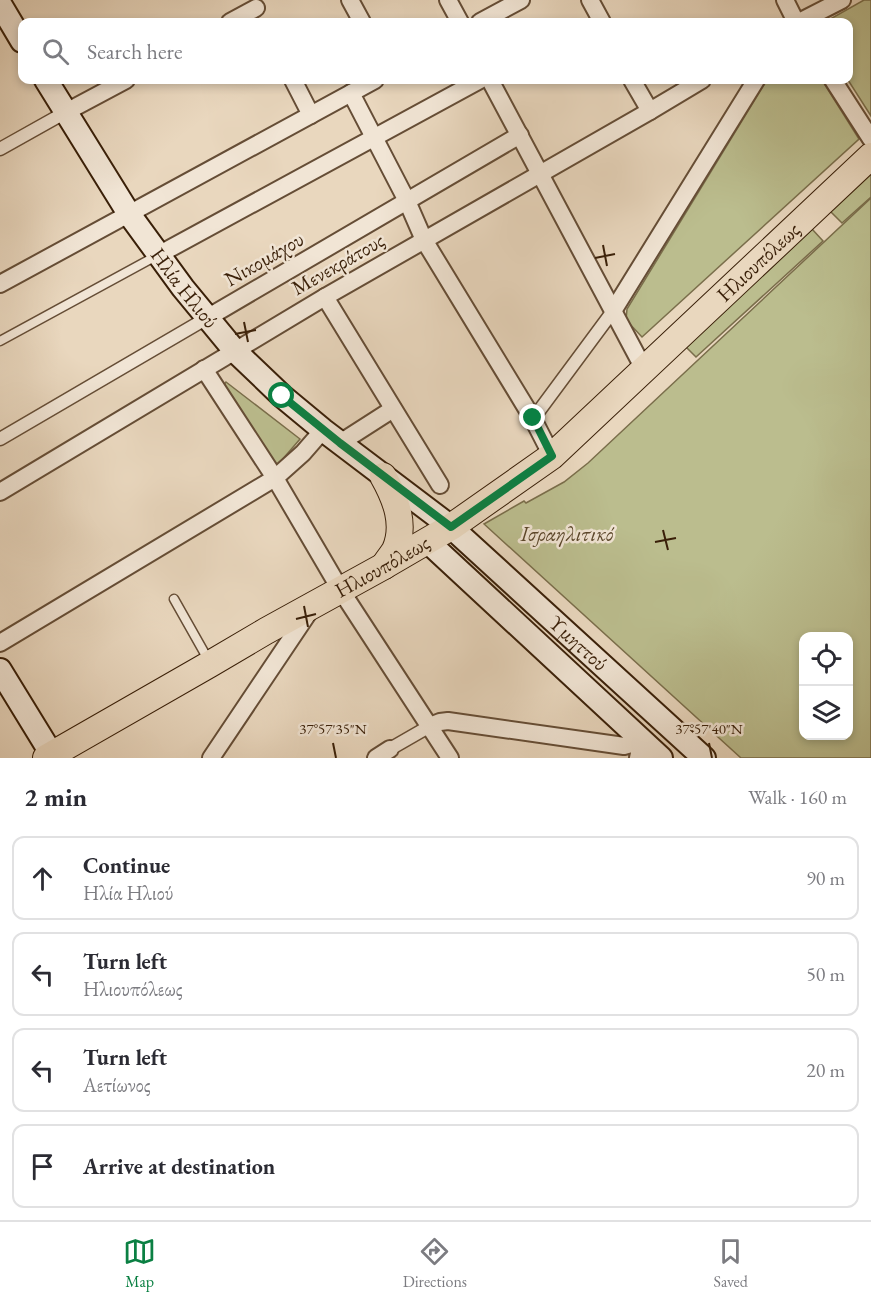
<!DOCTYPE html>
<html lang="en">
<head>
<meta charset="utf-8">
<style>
	body { margin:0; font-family:"EB Garamond",serif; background:#f7f7f7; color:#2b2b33 }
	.controls { position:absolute; right:18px; bottom:18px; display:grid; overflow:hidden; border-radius:12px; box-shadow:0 3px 9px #0003 }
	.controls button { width:54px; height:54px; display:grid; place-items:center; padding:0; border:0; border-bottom:2px solid #e1e1e2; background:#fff; color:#2b2b33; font:30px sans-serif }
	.stop { position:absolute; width:18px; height:18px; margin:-14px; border:4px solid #0b8043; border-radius:50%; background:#fff }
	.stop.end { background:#0b8043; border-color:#fff; box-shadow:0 2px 6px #0008 }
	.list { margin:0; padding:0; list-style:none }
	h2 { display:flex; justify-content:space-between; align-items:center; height:78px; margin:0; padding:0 24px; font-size:26px }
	h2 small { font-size:20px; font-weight:400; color:#7c7c81 }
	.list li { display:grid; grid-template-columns:39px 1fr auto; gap:18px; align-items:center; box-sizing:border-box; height:84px; margin:0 12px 12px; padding:0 12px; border:2px solid #e1e1e2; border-radius:12px }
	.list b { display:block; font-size:22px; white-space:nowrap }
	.list p { margin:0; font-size:20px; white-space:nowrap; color:#7c7c81 }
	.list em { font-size:20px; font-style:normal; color:#7c7c81 }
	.icon { flex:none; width:33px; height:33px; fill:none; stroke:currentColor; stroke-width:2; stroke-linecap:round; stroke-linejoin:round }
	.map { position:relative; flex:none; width:871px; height:758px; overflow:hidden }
	.search { position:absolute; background:#fff; box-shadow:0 3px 9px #0003; left:18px; right:18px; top:18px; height:66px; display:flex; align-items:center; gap:15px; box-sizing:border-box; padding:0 21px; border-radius:12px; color:#7c7c81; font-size:22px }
	.sheet { height:462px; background:#fff }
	nav { display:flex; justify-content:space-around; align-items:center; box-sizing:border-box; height:84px; border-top:2px solid #e1e1e2; background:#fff; font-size:16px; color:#7c7c81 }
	nav a { display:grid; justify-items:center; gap:3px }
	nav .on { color:#0b8043 }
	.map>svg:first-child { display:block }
</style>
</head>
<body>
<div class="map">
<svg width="871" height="758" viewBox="0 0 871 758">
	<rect width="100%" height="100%" fill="#e9d7be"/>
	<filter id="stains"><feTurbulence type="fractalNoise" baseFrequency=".00333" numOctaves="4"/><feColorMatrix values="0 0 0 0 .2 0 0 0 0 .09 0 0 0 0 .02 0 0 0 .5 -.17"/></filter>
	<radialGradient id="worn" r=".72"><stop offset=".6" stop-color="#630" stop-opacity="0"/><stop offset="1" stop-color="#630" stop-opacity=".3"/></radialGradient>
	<!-- green -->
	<g fill="#bbbd8e" stroke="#7a6e4b" stroke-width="1.5" fill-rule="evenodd">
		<path d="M864,0H871V116L848,80V22H825Z"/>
		<path d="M767,80H822L859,139L642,337L626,320L627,309Z"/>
		<path d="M871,171V197L842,223L828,209Z"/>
		<path d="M871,198V758H741L484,524L524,501L526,503L564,482L588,463ZM804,636H848V736H804Z"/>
		<path d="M812,229L823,241L696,357L686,347Z"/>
		<path d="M226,382L300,439L275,468L222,387Z"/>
	</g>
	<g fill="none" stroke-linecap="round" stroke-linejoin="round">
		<!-- service casing -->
		<g stroke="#654d36" stroke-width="11">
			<g id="service">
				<path d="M0,341L158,255"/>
				<path d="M174,599L209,661"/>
			</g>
		</g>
		<!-- pedestrian casing -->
		<g stroke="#654d36" stroke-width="15">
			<g id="pedestrian">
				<path d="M0,149L66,112"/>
				<path d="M533,419L613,311"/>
				<path d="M0,439L207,318"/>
				<path d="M390,749L430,726"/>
			</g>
		</g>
		<!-- minor casing -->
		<g stroke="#654d36" stroke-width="20">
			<g id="minor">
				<path d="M350,0L362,22"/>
				<path d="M448,0L460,22"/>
				<path d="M590,0L602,22"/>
				<path d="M785,0L796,22"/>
				<path d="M230,22L256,8"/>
				<path d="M480,22L521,0"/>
				<path d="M799,22L842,0"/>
				<path d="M293,80L311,115"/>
				<path d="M490,80L644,369"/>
				<path d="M632,80L650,111"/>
				<path d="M833,80L871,139"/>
				<path d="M351,93L407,201L424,240L533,419L552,456"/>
				<path d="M66,112L126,80"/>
				<path d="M158,255L480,80"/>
				<path d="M0,284L375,80"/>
				<path d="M325,297L440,485"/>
				<path d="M613,311L756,80"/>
				<path d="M207,318L520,135"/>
				<path d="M204,369L275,478L340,589L450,758"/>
				<path d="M340,443L393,409"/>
				<path d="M0,492L325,297L650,111L702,80"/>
				<path d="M0,643L275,478L303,453L323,430"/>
				<path d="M430,726L440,722L448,721L624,746L642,741L638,758"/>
				<path d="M211,758L311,609"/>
				<path d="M376,758L390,749"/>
			</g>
		</g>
		<!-- secondary casing -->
		<g stroke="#391f08" stroke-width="26">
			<g id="secondary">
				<path d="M0,4L22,41"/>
				<path id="s1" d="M46,80L129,214L183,288L235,351L282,396L323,430L451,527L704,758"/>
				<path d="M427,541L661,758"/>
				<path d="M0,670L54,758"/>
			</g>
		</g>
		<!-- primary casing -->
		<g stroke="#391f08" stroke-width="28">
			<g id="primary">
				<path d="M383,476C396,499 406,525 395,550C392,555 387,561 384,566"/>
				<path id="s2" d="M46,758L210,664L266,631L384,566L451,527L552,456L871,156"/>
			</g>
		</g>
		<!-- service -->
		<use href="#service" stroke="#f1e5d5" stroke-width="8"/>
		<!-- pedestrian -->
		<use href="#pedestrian" stroke="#f1e5d5" stroke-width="12"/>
		<!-- minor -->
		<use href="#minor" stroke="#f1e5d5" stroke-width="16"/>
		<!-- secondary -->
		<use href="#secondary" stroke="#f1e5d5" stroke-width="22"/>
		<!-- primary -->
		<use href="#primary" stroke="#e9d7be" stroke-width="26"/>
	</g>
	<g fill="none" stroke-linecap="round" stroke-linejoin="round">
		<!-- route -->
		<path stroke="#0b8043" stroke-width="8" d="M282,396L340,443L451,527L552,456L533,418"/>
	</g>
	<!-- ticks -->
	<path fill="none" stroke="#391f08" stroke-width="2" d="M603,245L607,266M595,258L615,254M244,322L248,342M235,334L256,330M663,530L668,550M655,542L676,538M304,606L308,627M296,619L316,614M333,743L336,758M709,743L712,758"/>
	<g text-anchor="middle" stroke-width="5" stroke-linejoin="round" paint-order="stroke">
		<!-- street labels -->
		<g font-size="21" fill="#391f08" stroke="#f1e5d5">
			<text transform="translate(264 259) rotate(-30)" y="7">Νικομάχου</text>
			<text dy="7" stroke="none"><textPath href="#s2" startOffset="873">Ηλιουπόλεως</textPath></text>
			<text transform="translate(338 264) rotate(-30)" y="7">Μενεκράτους</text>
			<text dy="7" stroke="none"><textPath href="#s1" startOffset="250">Ηλία Ηλιού</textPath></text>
			<text dy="7" stroke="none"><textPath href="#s2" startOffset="387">Ηλιουπόλεως</textPath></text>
			<text dy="7" stroke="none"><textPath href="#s1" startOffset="782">Υμηττού</textPath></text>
		</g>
		<!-- park labels -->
		<g font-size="21" font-style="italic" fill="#5a462a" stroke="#f1e5d5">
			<text x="567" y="541">Ισραηλιτικό</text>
		</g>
	</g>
	<g font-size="15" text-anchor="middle" fill="#391f08" stroke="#f1e5d5" stroke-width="5" stroke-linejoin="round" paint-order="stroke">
		<text x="333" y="734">37°57'35"N</text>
		<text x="709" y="734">37°57'40"N</text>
	</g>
	<rect width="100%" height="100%" filter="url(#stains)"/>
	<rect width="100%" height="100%" fill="url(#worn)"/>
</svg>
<div class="controls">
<button><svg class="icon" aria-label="locate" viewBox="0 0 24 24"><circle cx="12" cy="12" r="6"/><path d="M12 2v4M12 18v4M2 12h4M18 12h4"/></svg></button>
<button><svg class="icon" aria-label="layers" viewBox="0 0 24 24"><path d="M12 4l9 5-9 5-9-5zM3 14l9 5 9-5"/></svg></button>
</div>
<div class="stop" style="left:282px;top:396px"></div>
<div class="stop end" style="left:533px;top:418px"></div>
<div class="search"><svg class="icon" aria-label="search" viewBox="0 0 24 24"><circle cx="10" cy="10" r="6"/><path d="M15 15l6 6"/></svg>Search here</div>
</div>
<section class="sheet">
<h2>2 min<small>Walk · 160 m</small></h2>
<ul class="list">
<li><svg class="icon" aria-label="ahead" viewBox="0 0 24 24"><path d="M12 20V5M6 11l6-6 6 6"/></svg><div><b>Continue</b><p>Ηλία Ηλιού</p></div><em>90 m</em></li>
<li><svg class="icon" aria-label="left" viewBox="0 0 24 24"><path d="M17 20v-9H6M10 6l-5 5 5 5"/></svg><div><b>Turn left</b><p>Ηλιουπόλεως</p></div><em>50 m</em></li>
<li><svg class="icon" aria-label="left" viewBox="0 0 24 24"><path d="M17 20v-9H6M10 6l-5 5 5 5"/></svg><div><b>Turn left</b><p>Αετίωνος</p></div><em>20 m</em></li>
<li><svg class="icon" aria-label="arrive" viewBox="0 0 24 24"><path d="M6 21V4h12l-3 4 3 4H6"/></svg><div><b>Arrive at destination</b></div></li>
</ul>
</section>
<nav>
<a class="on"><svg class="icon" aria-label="map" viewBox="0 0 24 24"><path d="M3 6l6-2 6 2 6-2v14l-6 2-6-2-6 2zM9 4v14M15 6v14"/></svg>Map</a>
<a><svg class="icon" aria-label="directions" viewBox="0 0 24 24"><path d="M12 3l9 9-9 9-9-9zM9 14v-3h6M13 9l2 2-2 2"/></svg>Directions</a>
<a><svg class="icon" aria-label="saved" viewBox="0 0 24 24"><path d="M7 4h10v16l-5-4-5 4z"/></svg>Saved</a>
</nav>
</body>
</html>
